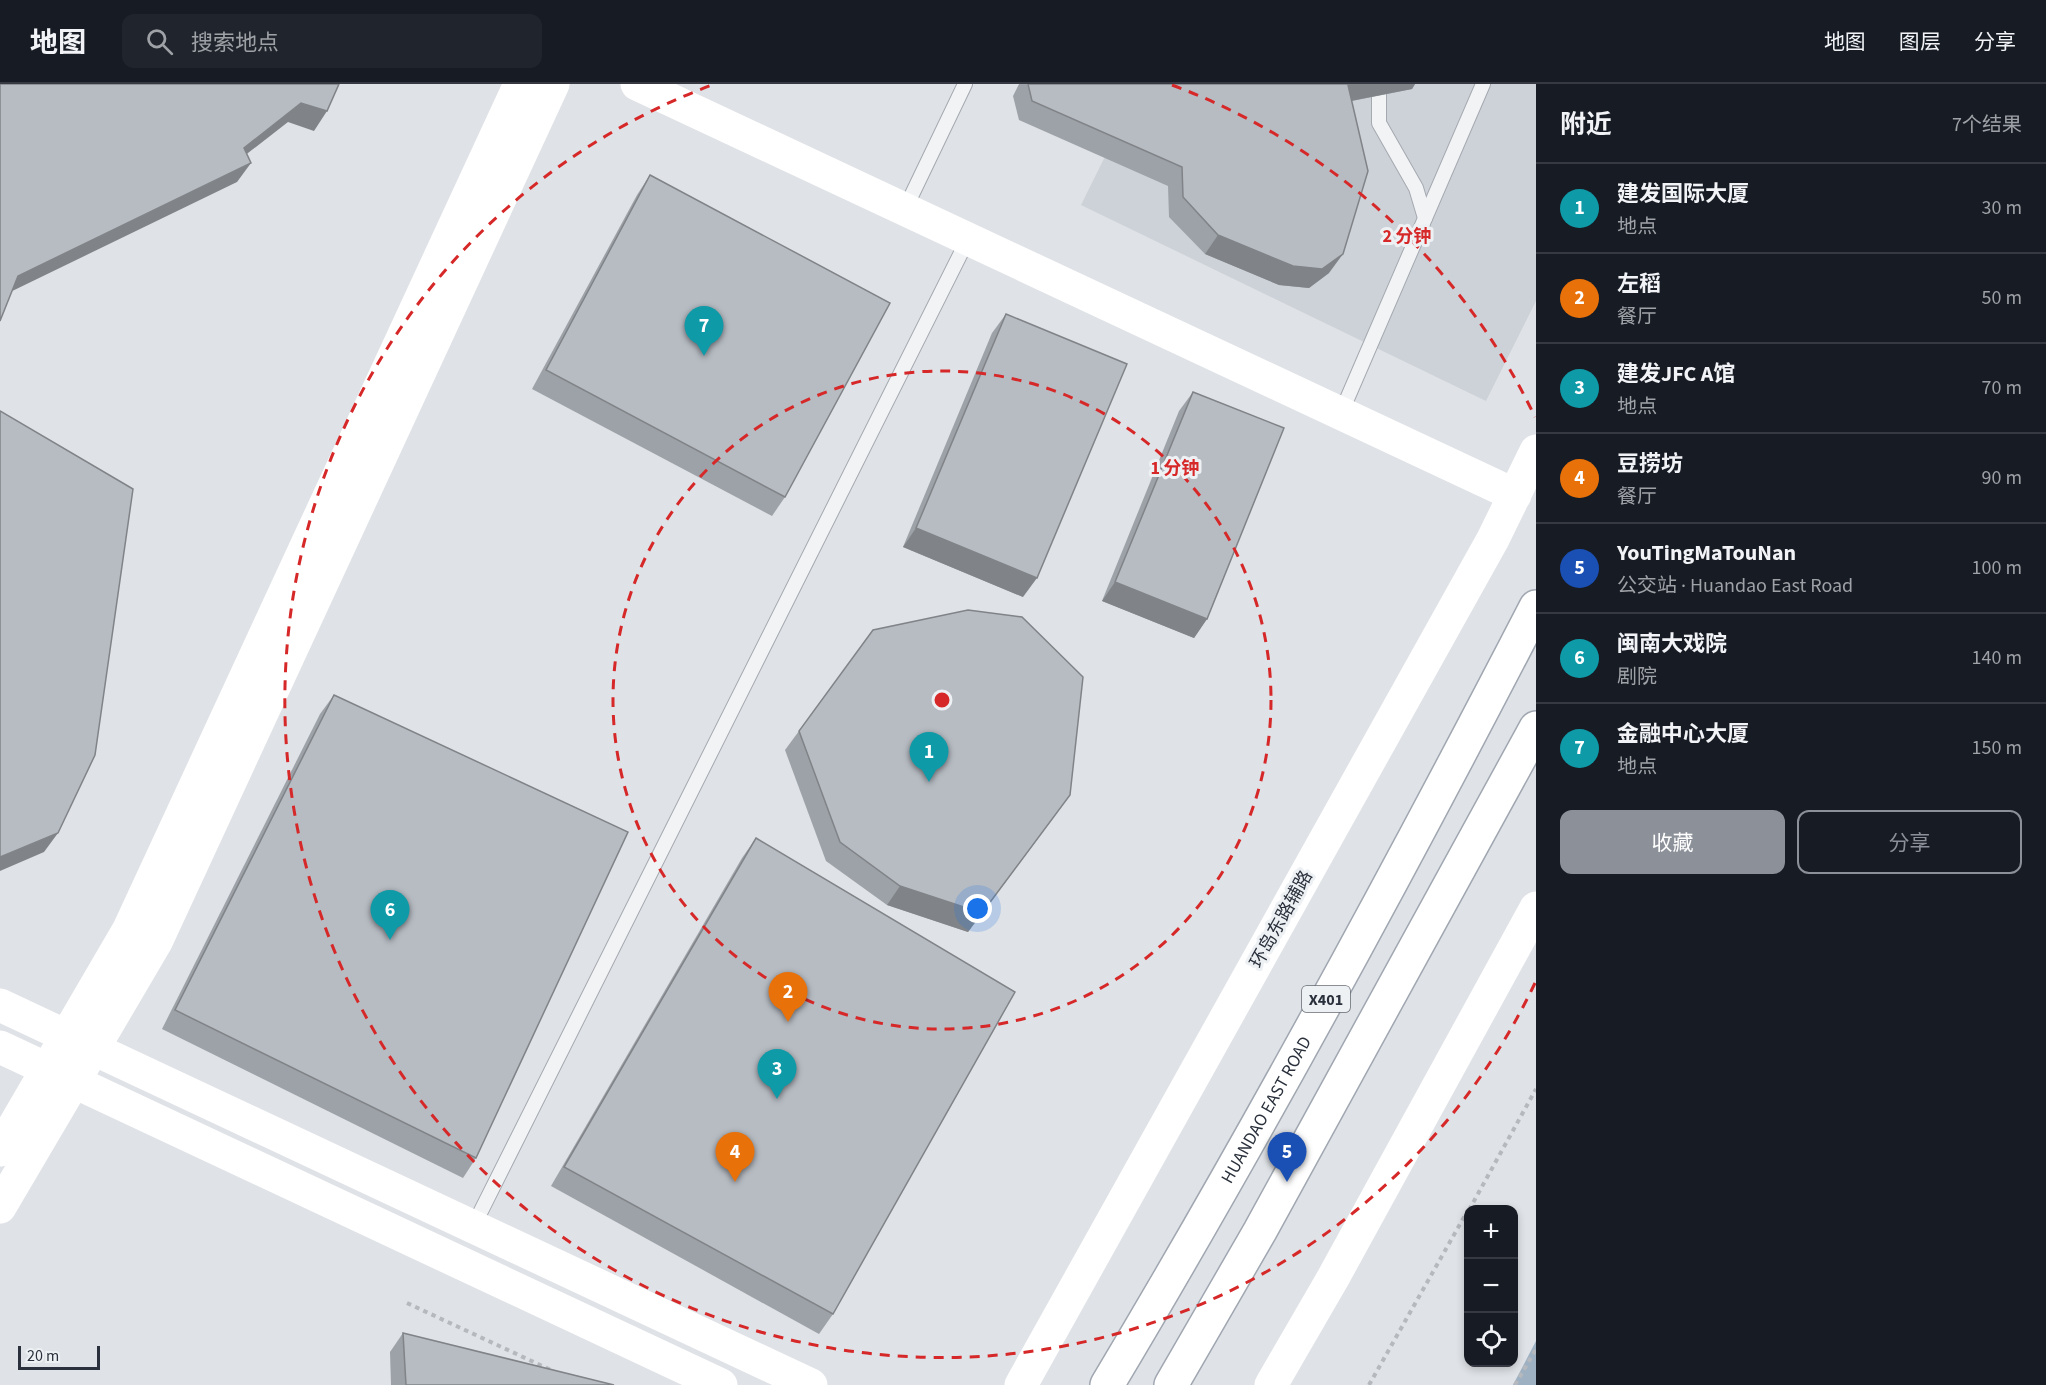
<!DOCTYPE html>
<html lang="zh">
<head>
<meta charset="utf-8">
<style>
	body { margin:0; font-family:"Source Sans 3","Noto Sans SC",sans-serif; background:#20242c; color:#f1f3f6 }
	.controls { position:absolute; right:18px; bottom:18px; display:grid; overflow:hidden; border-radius:12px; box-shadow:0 3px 9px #0003 }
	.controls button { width:54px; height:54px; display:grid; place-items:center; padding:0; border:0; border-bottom:2px solid #363941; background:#171b24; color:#f1f3f6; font:30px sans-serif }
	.scale { position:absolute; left:18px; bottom:15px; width:82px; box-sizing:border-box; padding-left:6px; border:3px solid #2a313c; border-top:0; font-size:16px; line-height:21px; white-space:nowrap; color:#2a313c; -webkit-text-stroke:4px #eef1f4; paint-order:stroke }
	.you { position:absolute; left:978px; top:825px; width:21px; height:21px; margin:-15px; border:4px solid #fff; border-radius:50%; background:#1a73e8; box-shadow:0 0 0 9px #1a73e833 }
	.badge { display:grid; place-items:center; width:39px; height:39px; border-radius:50%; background:#8c9099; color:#fff; font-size:20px; font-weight:700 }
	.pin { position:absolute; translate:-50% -50px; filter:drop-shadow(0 2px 3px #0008) }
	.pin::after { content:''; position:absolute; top:32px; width:21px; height:18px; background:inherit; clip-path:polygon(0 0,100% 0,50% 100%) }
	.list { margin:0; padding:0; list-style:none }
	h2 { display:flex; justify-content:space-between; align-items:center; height:78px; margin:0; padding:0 24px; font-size:26px }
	h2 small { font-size:20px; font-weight:400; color:#9ea1a6 }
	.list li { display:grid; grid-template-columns:39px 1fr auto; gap:18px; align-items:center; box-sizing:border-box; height:90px; padding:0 24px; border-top:2px solid #363941 }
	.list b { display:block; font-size:22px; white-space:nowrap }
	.list p { margin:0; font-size:20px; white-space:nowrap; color:#9ea1a6 }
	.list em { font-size:20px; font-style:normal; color:#9ea1a6 }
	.actions { display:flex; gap:12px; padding:18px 24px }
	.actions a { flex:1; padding:14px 0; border:2px solid #8c9099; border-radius:12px; text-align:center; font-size:21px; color:#8c9099 }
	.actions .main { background:#8c9099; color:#fff }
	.icon { flex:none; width:33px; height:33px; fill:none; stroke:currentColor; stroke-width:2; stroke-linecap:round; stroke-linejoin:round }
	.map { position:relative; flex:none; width:1536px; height:1301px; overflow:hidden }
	header { display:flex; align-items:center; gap:36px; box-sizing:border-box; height:84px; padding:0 30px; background:#171b24; border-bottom:2px solid #363941 }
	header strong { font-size:28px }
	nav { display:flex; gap:33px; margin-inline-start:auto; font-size:21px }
	.search { width:420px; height:54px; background:#20242c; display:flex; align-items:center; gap:15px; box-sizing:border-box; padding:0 21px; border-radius:12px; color:#9ea1a6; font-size:22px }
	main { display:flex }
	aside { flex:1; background:#171b24 }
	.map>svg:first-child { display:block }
</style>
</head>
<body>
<header>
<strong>地图</strong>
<div class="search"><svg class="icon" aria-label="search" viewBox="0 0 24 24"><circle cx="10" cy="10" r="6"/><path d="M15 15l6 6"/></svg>搜索地点</div>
<nav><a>地图</a><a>图层</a><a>分享</a></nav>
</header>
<main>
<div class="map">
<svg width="1536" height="1301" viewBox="0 0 1536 1301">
	<rect width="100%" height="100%" fill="#dfe2e6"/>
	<!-- built -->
	<path fill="#cdd2d8" d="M1141,0H1536V217L1486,317L1081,121Z"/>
	<!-- water -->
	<path fill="#9eb1c3" d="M1536,1257V1301H1513Z"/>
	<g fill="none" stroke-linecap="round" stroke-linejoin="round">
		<!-- lane casing -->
		<g stroke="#a5a9b0" stroke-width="16">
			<g id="lane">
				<path d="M1379,0V39L1416,104L1425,134"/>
				<path d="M905,125L965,0"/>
				<path d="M1341,329L1483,0"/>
				<path d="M473,1143L968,155"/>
			</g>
		</g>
		<!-- primary casing -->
		<g stroke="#a0a7b1" stroke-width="36">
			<g id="primary">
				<path id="s1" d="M1107,1301C1259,1047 1400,786 1536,523"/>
				<path d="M1171,1301L1260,1147L1536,644"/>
			</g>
		</g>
		<!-- path -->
		<g stroke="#b5b9be" stroke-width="4" stroke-dasharray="4.5 4.5" stroke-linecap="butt">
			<path d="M1469,1126L1536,1005"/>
			<path d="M407,1219L553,1287"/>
			<path d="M1369,1301L1468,1126"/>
			<path d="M1515,1301L1536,1265"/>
		</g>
		<!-- lane -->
		<use href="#lane" stroke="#f1f3f5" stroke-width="14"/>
		<!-- secondary -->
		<g stroke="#fff" stroke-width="33">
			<path d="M637,0L1515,411"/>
			<path d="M0,921L811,1301"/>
			<path d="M0,963L721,1301"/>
			<path d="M0,1066L129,845L520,0"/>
			<path d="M0,1123L156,858L553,0"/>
			<path d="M1021,1301L1493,455L1536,367"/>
			<path d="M1271,1301L1333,1194L1536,824"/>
		</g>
		<!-- primary -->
		<use href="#primary" stroke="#fff" stroke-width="33"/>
	</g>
	<!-- wall -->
	<g fill="#9da2a8">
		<path d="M1019,0H1415L1412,5L1352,17L1329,189L1309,204L1279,201L1205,170L1169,133L1168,102L1019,36L1013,12Z"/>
		<path d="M650,91L785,413L772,432L532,305L637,111Z"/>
		<path d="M1006,230L1023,513L903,463L992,249Z"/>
		<path d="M1193,308L1207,535L1194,554L1102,517L1179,327Z"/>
		<path d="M334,611L476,1074L463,1094L162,945L320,630Z"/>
		<path d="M799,647L1056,730L968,848L887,821L826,777L785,666Z"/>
		<path d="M756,754L833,1230L819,1250L551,1102L742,774Z"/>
		<path d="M403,1249L614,1301H391L390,1268Z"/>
	</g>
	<!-- shaded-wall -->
	<g fill="#808488">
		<path d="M1353,0H1415L1412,5L1335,20L1348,1Z"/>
		<path d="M301,19L327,27L314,47L288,38L230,83L244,64Z"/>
		<path d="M251,79L237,98L4,211L18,192Z"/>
		<path d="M1218,151L1343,170L1329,189L1309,204L1279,201L1205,170Z"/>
		<path d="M916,444L1037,494L1023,513L903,463Z"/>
		<path d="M1115,498L1207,535L1194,554L1102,517Z"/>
		<path d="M1070,711L968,848L887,821L900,802Z"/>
		<path d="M58,749L44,768L0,787V773Z"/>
	</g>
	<!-- building -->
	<g fill="#b7bcc3" stroke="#808488" stroke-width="1.5">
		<path d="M0,0H339L327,27L301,19L244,64L251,79L18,192L0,237Z"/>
		<path d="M1028,0H1353L1348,1L1368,87L1343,170L1322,185L1293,182L1218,151L1183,113L1182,83L1032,17Z"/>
		<path d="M650,91L890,219L785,413L546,286Z"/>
		<path d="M1006,230L1127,280L1037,494L916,444Z"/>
		<path d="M1193,308L1284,344L1207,535L1115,498Z"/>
		<path d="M0,327L133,405L95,671L58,749L0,773Z"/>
		<path d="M968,526L1022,533L1083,593L1070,711L982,829L900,802L840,758L799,647L873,546Z"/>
		<path d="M334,611L628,748L476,1074L175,926Z"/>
		<path d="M756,754L1015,908L833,1230L564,1083Z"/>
		<path d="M403,1249L614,1301H406Z"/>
	</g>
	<!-- distance rings -->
	<g fill="none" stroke="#d62828" stroke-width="3" stroke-dasharray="10 8">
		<circle cx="942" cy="616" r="329"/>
		<path d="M1535 899A657 657 0 1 1 712 1M1172 1A657 657 0 0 1 1535 333"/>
	</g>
	<g text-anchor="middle" stroke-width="6" stroke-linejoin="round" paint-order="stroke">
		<!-- shield labels -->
		<rect fill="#eef1f4" stroke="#656b73" stroke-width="1.5" x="1302" y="902" width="48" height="26" rx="4.5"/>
		<g font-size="16" font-weight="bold" fill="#2a313c">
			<text x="1326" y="921">X401</text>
		</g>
		<!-- street labels -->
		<g font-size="18" fill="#2a313c" stroke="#eef1f4">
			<text transform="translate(1281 835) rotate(-61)" y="6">环岛东路辅路</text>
			<text dy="6" stroke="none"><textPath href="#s1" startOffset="318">HUANDAO EAST ROAD</textPath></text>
		</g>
	</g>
	<circle cx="942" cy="616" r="9" fill="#d62828" stroke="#eef1f4" stroke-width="3"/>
	<g font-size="18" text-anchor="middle" font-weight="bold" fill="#d62828" stroke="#eef1f4" stroke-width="6" stroke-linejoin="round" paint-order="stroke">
		<text x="1407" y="158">2 分钟</text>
		<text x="1175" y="390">1 分钟</text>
	</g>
</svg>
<div class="controls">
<button>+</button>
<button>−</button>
<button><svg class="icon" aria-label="locate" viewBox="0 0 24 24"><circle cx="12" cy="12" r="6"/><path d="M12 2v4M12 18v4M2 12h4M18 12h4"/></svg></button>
</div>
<div class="scale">20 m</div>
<div class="you"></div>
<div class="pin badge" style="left:929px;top:698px;background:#0f9aa8">1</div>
<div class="pin badge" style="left:788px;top:938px;background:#e8710a">2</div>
<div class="pin badge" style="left:777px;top:1015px;background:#0f9aa8">3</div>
<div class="pin badge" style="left:735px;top:1098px;background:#e8710a">4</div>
<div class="pin badge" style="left:1287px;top:1098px;background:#1a4fb4">5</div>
<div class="pin badge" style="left:390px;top:856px;background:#0f9aa8">6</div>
<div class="pin badge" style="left:704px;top:272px;background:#0f9aa8">7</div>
</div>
<aside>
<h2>附近<small>7个结果</small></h2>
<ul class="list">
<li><span class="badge" style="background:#0f9aa8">1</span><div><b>建发国际大厦</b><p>地点</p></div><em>30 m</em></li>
<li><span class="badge" style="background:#e8710a">2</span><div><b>左稻</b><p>餐厅</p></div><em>50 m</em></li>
<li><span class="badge" style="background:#0f9aa8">3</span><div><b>建发JFC A馆</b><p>地点</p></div><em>70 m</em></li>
<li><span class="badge" style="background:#e8710a">4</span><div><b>豆捞坊</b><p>餐厅</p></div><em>90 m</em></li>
<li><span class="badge" style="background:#1a4fb4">5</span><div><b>YouTingMaTouNan</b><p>公交站 · Huandao East Road</p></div><em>100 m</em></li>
<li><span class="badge" style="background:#0f9aa8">6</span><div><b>闽南大戏院</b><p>剧院</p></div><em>140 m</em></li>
<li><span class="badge" style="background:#0f9aa8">7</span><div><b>金融中心大厦</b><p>地点</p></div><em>150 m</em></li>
</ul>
<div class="actions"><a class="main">收藏</a><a>分享</a></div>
</aside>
</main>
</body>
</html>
